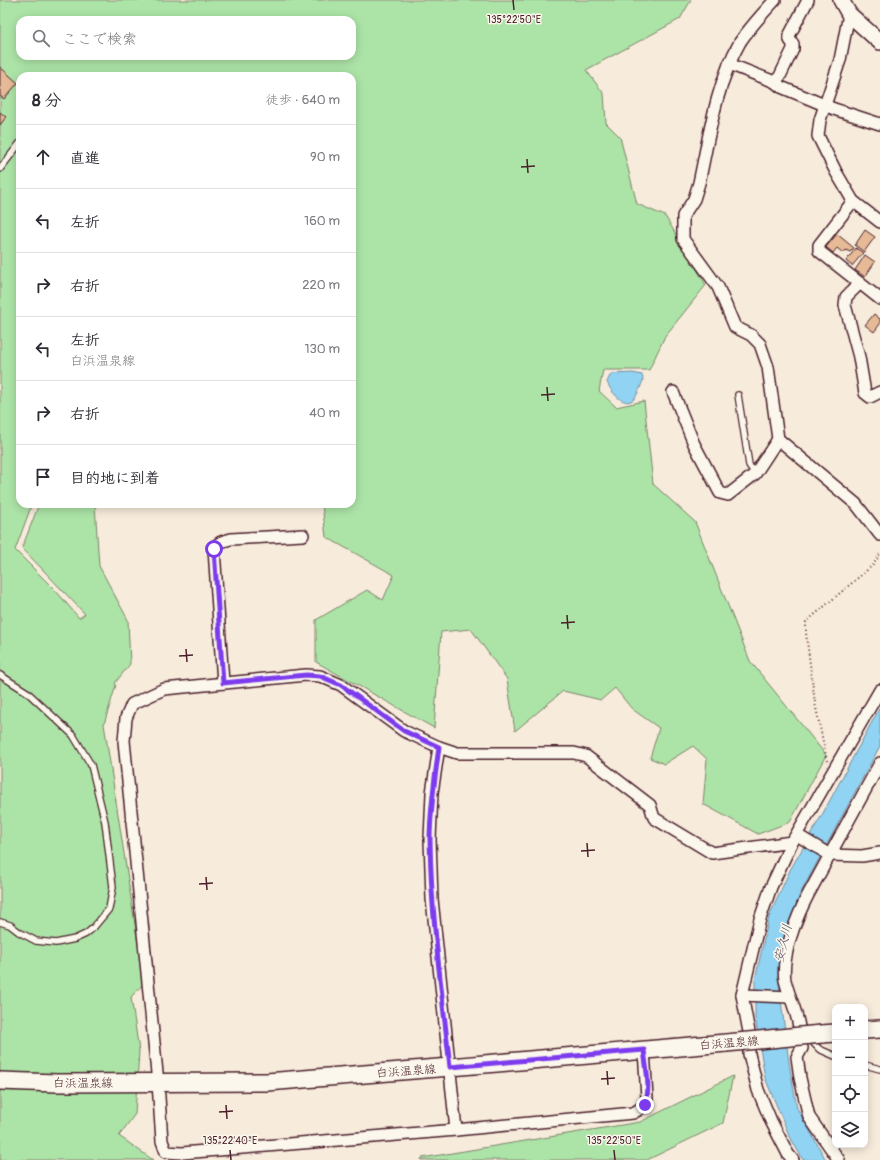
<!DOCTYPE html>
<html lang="ja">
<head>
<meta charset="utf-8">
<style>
	body { margin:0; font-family:Pangolin,"Klee One",sans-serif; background:#f7f7f7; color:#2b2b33 }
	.controls { position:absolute; right:12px; bottom:12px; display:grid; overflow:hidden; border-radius:8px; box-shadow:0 2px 10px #0003 }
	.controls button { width:36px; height:36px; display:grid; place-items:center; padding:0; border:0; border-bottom:1px solid #e1e1e2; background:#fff; color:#2b2b33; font:20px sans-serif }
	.stop { position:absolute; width:12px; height:12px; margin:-9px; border:3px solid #7c3aed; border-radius:50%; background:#fff }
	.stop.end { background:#7c3aed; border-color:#fff; box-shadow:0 1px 4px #0008 }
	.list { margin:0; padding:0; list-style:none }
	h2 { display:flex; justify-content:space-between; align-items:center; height:52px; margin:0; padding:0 16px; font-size:17px }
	h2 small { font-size:13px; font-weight:400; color:#7c7c81 }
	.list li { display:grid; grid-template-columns:26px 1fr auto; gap:12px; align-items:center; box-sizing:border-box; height:64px; padding:0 16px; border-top:1px solid #e1e1e2 }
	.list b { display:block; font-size:15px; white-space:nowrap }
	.list p { margin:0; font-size:13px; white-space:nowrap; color:#7c7c81 }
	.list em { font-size:13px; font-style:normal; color:#7c7c81 }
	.icon { flex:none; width:22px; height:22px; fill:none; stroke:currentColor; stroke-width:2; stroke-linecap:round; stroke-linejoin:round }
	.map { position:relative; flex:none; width:880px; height:1160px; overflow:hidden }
	.search { position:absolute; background:#fff; box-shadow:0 2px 10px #0003; left:16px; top:16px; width:340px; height:44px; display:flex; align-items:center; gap:10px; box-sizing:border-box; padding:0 14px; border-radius:12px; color:#7c7c81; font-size:15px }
	.panel { position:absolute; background:#fff; box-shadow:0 2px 10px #0003; left:16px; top:72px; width:340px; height:436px; border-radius:12px }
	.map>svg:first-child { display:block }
</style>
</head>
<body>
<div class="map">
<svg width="880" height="1160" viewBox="0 0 880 1160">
	<rect width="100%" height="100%" fill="#f7ebdb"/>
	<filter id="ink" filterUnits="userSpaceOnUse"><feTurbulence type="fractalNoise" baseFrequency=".025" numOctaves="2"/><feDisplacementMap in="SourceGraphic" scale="8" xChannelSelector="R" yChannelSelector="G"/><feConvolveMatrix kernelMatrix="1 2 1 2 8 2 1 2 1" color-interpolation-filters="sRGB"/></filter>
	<g filter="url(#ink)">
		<!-- green -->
		<g fill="#ace4a7" stroke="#7b8269" fill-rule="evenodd">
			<path d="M0,0H691L680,19L586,70L604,94L606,123L620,137L637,204L665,216L706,285L665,336L649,370H603L599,391L616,407L644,401L653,484L695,522L750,661L826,755L790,822L758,834L703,804L707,759L693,746L664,764L650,758L659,728L632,709L615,688L601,700L563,691L515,731L507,679L471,629L441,632L434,728L316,662V620L367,590L383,600L394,575L326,537L322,504H352V76H20V504H32L15,550L56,591L79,618L85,614L22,548L39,504H95L99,566L128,620L130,664L115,683L116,685L104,724L144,983L131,997L139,1051L135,1114L119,1136L153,1160H0ZM20,20H352V56H20Z"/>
			<path d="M733,1076L723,1123L647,1160H421L422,1158L640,1122Z"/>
		</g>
		<!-- water -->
		<g fill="#90d3f2" stroke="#748ba2">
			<path d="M633,373L642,375C644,380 642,383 640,388C638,392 636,399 631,401C621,405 610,390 607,382L611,374Z"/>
			<path d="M880,707V746L800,894L784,944L778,976L789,1063L797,1108L826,1160H803L789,1135L765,1078L755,1017V980L769,917L790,870L822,815Z"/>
		</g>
		<!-- building -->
		<g fill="#e6ba96" stroke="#4a1f2b">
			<path d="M0,67L18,83L4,99L0,96Z"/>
			<path d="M0,112L6,117L0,125Z"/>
			<path d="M865,230L875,237L864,252L855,245Z"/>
			<path d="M837,234L854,248L850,252L846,250L843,253L837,248L833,253L826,247Z"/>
			<path d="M856,248L863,253L852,266L846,261Z"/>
			<path d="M865,255L875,262L865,277L855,270Z"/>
			<path d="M874,314L880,319V324L874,332L865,325Z"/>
		</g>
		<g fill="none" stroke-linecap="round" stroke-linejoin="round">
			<!-- lane casing -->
			<g stroke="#4a1f2b" stroke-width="8">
				<g id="lane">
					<path d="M0,169L20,143"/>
					<path d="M738,395L749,465L755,474"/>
					<path d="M0,675L27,692L73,735L91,765L105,822L113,887L109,909L94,927L86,934L75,939L56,943L36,941L19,932L10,925L0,922"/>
					<path d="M809,1038L819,1049L835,1056"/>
					<path d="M865,1065L880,1069"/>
				</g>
			</g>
			<!-- street casing -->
			<g stroke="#4a1f2b" stroke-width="14">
				<g id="street">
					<path d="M775,0C763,13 750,27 740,42C716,84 709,137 699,183L694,199L683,216V239L718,287L735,327L751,335L760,344L768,367L778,439"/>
					<path d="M849,14L840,60L820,120L818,136L836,172L853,201L880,222"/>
					<path d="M729,64L775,82L781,87L834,109L880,124"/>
					<path d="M775,82L780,76L793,49V44L790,40L789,36L808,0"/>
					<path d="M853,201L819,245V251L880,299"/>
					<path d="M860,283L846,297L845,305L859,357L865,393L870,397L880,392"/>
					<path d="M673,392L694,444L720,493L728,495L755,474L778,439L856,504L880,535"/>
					<path d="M223,683L214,549C218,542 223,541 231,539L303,535"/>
					<path d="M439,747L432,793L430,839L432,899L456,1130"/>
					<path d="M797,835L830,855L862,856L880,853"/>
					<path d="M742,995L790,997"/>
					<path d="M644,1050L647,1098C644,1106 641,1109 633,1113L456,1130L182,1153L166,1152L162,1141L158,1083L124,741L126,718L132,704L164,689L306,675L320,676L341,685L404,731L439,747L457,753H574L586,756L650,805L654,818L712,853L792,842"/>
					<path d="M793,1160L788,1154L771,1121L758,1090L749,1054V1032L742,995L760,919L771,887L792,842L880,690"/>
					<path d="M839,1160L809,1117L800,1078L797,1057L802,1048C800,1038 800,1028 797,1018C794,1005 788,993 785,980C781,956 797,916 808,895L880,763"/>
				</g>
			</g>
			<!-- secondary casing -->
			<g stroke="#4a1f2b" stroke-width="18">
				<path id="secondary" d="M841,0L849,14L880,42"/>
			</g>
			<!-- primary casing -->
			<g stroke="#4a1f2b" stroke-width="20">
				<g id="primary">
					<path d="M865,1030L880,1029"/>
					<path d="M822,1034L835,1033"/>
					<path d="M0,1081L57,1083L267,1082L450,1067L726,1043"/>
				</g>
			</g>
			<!-- path -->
			<path stroke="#4a1f2b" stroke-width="2" stroke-dasharray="1 3" stroke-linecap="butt" d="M827,761L815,703L806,633V622L873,565L880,554"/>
			<!-- lane -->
			<use href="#lane" stroke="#fbf7ec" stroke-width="5.5"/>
			<!-- street -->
			<use href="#street" stroke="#fbf7ec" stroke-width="11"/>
			<!-- secondary -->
			<use href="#secondary" stroke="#fbf7ec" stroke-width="15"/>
			<!-- primary -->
			<use href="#primary" stroke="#fbf7ec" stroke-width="17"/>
			<!-- primary-bridge casing -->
			<g stroke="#4a1f2b" stroke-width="20" stroke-linecap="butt">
				<path id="primary-bridge" d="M726,1043L822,1034"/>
			</g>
			<!-- primary-bridge -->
			<use href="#primary-bridge" stroke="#fbf7ec" stroke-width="17"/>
		</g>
	</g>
	<g fill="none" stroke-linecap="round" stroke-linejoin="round" filter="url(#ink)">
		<!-- route -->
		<path stroke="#7c3aed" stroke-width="5" d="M214,549L223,683L306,675L320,676L341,685L404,731L439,747C435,778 430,809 430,840C431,916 442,992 450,1067L644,1050C646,1068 651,1088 645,1105"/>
	</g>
	<!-- ticks -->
	<path fill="none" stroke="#4a1f2b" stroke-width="1.5" d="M513,0L514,10M527,159L528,173M521,167L535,166M547,387L548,401M541,395L555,394M567,615L568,629M561,623L575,622M186,649L187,662M179,656L193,655M587,843L588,857M581,851L595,850M206,877L207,890M199,884L213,883M607,1071L608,1085M601,1079L615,1078M226,1105L227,1119M219,1112L233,1111M230,1150L231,1160M614,1150L615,1160"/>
	<g text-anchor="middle" stroke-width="3" stroke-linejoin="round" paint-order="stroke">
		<!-- street labels -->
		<g font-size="12" fill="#4a1f2b" stroke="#fbf7ec">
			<text transform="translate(729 1043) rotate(-5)" y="4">白浜温泉線</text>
			<text transform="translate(406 1071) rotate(-4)" y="4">白浜温泉線</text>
			<text x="83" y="1087">白浜温泉線</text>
		</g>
		<!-- water labels -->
		<g font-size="13" font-style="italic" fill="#5f5567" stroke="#fbf7ec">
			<text transform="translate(782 943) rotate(-76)" y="5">安久川</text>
		</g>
	</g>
	<g font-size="10" text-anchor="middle" fill="#4a1f2b" stroke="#fbf7ec" stroke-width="3" stroke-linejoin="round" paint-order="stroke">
		<text x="514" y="23">135°22'50"E</text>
		<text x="230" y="1144">135°22'40"E</text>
		<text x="614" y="1144">135°22'50"E</text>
	</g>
</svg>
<div class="controls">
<button>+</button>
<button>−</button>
<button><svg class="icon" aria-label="locate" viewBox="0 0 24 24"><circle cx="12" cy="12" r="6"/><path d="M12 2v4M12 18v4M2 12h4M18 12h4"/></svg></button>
<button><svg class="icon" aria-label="layers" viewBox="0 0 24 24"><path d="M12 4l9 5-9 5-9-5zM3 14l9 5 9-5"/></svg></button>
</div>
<div class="stop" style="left:214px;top:549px"></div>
<div class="stop end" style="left:645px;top:1105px"></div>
<div class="search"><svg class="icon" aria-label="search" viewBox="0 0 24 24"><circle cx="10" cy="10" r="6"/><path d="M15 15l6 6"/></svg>ここで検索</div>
<section class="panel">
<h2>8 分<small>徒歩 · 640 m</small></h2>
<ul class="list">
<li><svg class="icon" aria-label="ahead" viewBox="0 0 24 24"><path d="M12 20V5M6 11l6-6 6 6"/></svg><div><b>直進</b></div><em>90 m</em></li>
<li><svg class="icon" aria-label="left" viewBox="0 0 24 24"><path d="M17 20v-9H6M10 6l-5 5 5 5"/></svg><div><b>左折</b></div><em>160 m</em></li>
<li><svg class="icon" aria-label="right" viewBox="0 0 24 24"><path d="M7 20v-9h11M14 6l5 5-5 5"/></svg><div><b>右折</b></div><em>220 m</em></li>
<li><svg class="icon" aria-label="left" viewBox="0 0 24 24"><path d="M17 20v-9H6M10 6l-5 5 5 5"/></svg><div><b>左折</b><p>白浜温泉線</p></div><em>130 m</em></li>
<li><svg class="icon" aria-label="right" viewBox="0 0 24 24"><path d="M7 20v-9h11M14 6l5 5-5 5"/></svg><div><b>右折</b></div><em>40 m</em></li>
<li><svg class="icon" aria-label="arrive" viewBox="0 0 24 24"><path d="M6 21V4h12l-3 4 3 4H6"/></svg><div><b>目的地に到着</b></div></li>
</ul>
</section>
</div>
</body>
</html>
